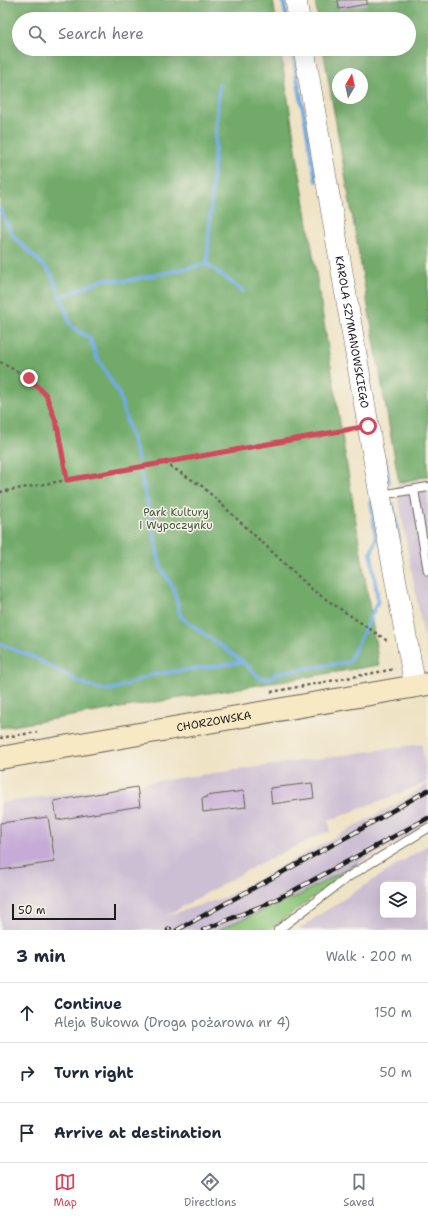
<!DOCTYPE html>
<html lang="en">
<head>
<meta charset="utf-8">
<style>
	body { margin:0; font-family:"Shantell Sans",sans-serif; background:#f6f6f7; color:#1f2937 }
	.controls { position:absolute; right:12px; bottom:12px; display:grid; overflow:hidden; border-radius:6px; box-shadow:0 4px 16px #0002 }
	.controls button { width:36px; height:36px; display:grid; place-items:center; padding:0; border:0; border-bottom:1px solid #e0e1e3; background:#fff; color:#1f2937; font:20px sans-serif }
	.compass { position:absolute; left:332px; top:68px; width:36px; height:36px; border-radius:50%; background:#fff; box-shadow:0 4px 16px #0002; rotate:9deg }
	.scale { position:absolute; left:12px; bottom:10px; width:104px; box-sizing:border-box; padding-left:4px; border:2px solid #1c1c1c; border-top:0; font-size:11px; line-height:14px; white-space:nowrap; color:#1c1c1c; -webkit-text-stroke:3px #f7f3e8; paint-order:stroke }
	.stop { position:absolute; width:12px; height:12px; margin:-9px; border:3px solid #d1495b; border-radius:50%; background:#fff }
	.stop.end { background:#d1495b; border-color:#fff; box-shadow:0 1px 4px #0008 }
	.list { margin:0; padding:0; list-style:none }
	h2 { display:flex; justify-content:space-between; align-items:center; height:52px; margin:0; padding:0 16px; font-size:17px }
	h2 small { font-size:13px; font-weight:400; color:#747a83 }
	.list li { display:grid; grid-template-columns:26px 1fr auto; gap:12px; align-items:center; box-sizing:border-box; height:60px; padding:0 16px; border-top:1px solid #e0e1e3 }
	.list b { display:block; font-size:15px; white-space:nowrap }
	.list p { margin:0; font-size:13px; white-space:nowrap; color:#747a83 }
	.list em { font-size:13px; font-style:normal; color:#747a83 }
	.icon { flex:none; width:22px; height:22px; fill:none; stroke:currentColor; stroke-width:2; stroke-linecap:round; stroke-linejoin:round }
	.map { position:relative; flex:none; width:428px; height:930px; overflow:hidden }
	.search { position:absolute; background:#fff; box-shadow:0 4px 16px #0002; left:12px; right:12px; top:12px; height:44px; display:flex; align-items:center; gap:10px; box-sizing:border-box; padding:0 14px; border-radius:22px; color:#747a83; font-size:15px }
	.sheet { height:232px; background:#fff }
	nav { display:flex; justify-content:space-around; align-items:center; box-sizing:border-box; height:56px; border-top:1px solid #e0e1e3; background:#fff; font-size:11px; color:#747a83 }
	nav a { display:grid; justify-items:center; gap:2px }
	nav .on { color:#d1495b }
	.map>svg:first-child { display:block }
</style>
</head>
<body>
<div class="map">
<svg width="428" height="930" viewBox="0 0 428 930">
	<rect width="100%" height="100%" fill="#f7f3e8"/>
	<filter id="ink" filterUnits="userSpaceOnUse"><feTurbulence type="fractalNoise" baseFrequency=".025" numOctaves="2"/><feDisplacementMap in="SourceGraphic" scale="8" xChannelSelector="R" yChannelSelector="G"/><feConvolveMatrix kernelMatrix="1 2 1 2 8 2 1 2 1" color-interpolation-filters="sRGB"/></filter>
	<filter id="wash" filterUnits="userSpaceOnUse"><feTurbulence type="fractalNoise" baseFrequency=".012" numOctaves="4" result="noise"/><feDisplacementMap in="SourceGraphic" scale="16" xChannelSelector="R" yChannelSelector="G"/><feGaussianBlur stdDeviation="0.9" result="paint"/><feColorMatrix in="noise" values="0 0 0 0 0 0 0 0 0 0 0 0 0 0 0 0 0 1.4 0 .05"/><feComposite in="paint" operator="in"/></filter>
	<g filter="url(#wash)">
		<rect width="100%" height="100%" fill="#efe3c5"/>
		<!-- industrial -->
		<g fill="#ccbed3" fill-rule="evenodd">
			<path d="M428,480V660L396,486Z"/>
			<path d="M422,744L427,780L425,783L328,821L330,826V832L321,834L253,867L166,916L225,897L399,802L428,784V825L296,897L217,930H0V803Z"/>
			<path d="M428,845V930H298L319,915ZM383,885H413V915H383Z"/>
		</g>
		<!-- green -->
		<path fill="#8cc579" stroke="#54704a" d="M358,863L269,930H217L296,897Z"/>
		<!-- forest -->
		<g fill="#71aa69" stroke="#466342" fill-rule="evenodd">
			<path d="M0,0H273L276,19H19V49H280L379,665L0,728Z"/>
			<path d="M315,0H428V476L399,483L323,49H409V19H318ZM338,74H362V98H338Z"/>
		</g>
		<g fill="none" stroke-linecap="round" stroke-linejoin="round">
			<!-- stream -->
			<g stroke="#73aae1" stroke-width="4">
				<path d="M283,0L287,19"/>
				<path d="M292,49L316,181"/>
				<path d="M0,210L2,212L4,219L14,237L50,272L61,297L71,326L90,338L96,356L119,394L138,460"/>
				<path d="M207,264L243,291"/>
				<path d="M61,297L105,279L126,281L207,264L219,85"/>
				<path d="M385,459L389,482"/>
				<path d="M141,474L161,568L173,587L181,617L243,662L260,678H271L277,673L349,662L378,601L371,553L376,540L371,501"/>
				<path d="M393,504L399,539"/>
				<path d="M0,644L31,656L77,681L98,689L106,690L117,688L151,675L243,662"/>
			</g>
		</g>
		<g id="blocks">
			<!-- building -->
			<g fill="#c6aad7">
				<path d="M338,0H367V4L339,9Z"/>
				<path d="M312,783L314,798L272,804L270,788Z"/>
				<path d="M137,787L140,806L57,820L54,801Z"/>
				<path d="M244,791L246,807L203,812L202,798H206V796Z"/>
				<path d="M48,817L55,862L0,870V823Z"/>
			</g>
		</g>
	</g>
	<g filter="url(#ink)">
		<use href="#blocks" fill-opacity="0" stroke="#666257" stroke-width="1"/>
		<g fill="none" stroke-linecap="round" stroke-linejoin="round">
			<!-- service casing -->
			<g stroke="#666257" stroke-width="10">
				<g id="service">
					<path d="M414,490L428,571"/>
					<path d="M381,495L428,487"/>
					<path d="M278,930L348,877L428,828"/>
				</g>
			</g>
			<!-- tertiary casing -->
			<g stroke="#666257" stroke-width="22">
				<g id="tertiary">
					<path d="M296,0L299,19"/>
					<path id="s1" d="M304,49L380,495L415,686"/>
				</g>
			</g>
			<!-- secondary casing -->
			<g stroke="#666257" stroke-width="24">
				<g id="secondary">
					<path id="s2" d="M0,758L428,684"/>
				</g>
			</g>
			<!-- path -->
			<g stroke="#666257" stroke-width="2.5" stroke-dasharray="3 3" stroke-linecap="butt">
				<path d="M0,362L29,378L46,395L57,425L67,480"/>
				<path d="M165,463L202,486L314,591L389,642"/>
				<path d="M0,492L352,429"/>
				<path d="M271,692L395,669"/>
				<path d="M0,738L37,732"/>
			</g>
			<!-- service -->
			<use href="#service" stroke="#fff" stroke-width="8"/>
			<!-- tertiary -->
			<use href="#tertiary" stroke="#fff" stroke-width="21"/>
			<!-- secondary -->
			<use href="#secondary" stroke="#f7e9c3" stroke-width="22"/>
			<!-- rail casing -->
			<g stroke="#1c1c1c" stroke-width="4.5">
				<g id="rail">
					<path d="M168,930L170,929"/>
					<path d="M177,930L354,833L428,790"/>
					<path d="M203,930L264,905L289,893L428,818"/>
				</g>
			</g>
			<!-- rail -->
			<use href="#rail" stroke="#f7f3e8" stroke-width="3" stroke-dasharray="9" stroke-linecap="butt"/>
		</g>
	</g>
	<g fill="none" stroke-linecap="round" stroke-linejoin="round" filter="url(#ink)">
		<!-- route -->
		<path stroke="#d1495b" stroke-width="5" d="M29,378L46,395L57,425L67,480L368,426"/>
	</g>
	<g text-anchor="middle" stroke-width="3" stroke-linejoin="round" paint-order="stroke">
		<!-- street labels -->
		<g font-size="11" fill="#1c1c1c" stroke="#f7f3e8">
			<text dy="4" stroke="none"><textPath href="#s1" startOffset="287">KAROLA SZYMANOWSKIEGO</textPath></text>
			<text dy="4" stroke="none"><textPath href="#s2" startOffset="217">CHORZOWSKA</textPath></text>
		</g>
		<!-- park labels -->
		<g font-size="11" fill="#43573d" stroke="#f7f3e8">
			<text x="176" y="516">Park Kultury<tspan x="176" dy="13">i Wypoczynku</tspan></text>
		</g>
	</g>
</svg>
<div class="controls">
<button><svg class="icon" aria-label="layers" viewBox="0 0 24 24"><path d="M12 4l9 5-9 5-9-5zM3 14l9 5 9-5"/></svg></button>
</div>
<svg class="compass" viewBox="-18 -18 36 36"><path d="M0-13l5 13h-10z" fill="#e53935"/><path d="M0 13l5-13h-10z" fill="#747a83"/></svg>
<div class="scale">50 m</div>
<div class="stop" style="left:368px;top:426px"></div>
<div class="stop end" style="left:29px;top:378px"></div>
<div class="search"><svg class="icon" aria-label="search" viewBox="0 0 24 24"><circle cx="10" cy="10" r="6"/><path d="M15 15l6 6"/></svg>Search here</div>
</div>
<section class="sheet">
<h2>3 min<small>Walk · 200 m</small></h2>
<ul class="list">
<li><svg class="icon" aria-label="ahead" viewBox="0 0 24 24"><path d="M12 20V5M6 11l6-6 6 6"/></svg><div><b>Continue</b><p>Aleja Bukowa (Droga pożarowa nr 4)</p></div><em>150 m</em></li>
<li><svg class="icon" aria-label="right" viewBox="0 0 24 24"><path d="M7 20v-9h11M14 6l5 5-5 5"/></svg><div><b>Turn right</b></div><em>50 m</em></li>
<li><svg class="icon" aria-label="arrive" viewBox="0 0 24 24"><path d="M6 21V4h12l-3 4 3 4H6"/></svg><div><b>Arrive at destination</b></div></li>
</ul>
</section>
<nav>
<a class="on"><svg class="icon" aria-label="map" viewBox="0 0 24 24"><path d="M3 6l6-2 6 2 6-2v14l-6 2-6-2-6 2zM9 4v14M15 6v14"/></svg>Map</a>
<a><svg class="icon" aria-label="directions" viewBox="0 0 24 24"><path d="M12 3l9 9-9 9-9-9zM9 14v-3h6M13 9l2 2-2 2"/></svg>Directions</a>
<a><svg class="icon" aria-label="saved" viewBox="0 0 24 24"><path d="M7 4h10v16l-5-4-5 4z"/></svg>Saved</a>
</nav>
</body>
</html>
